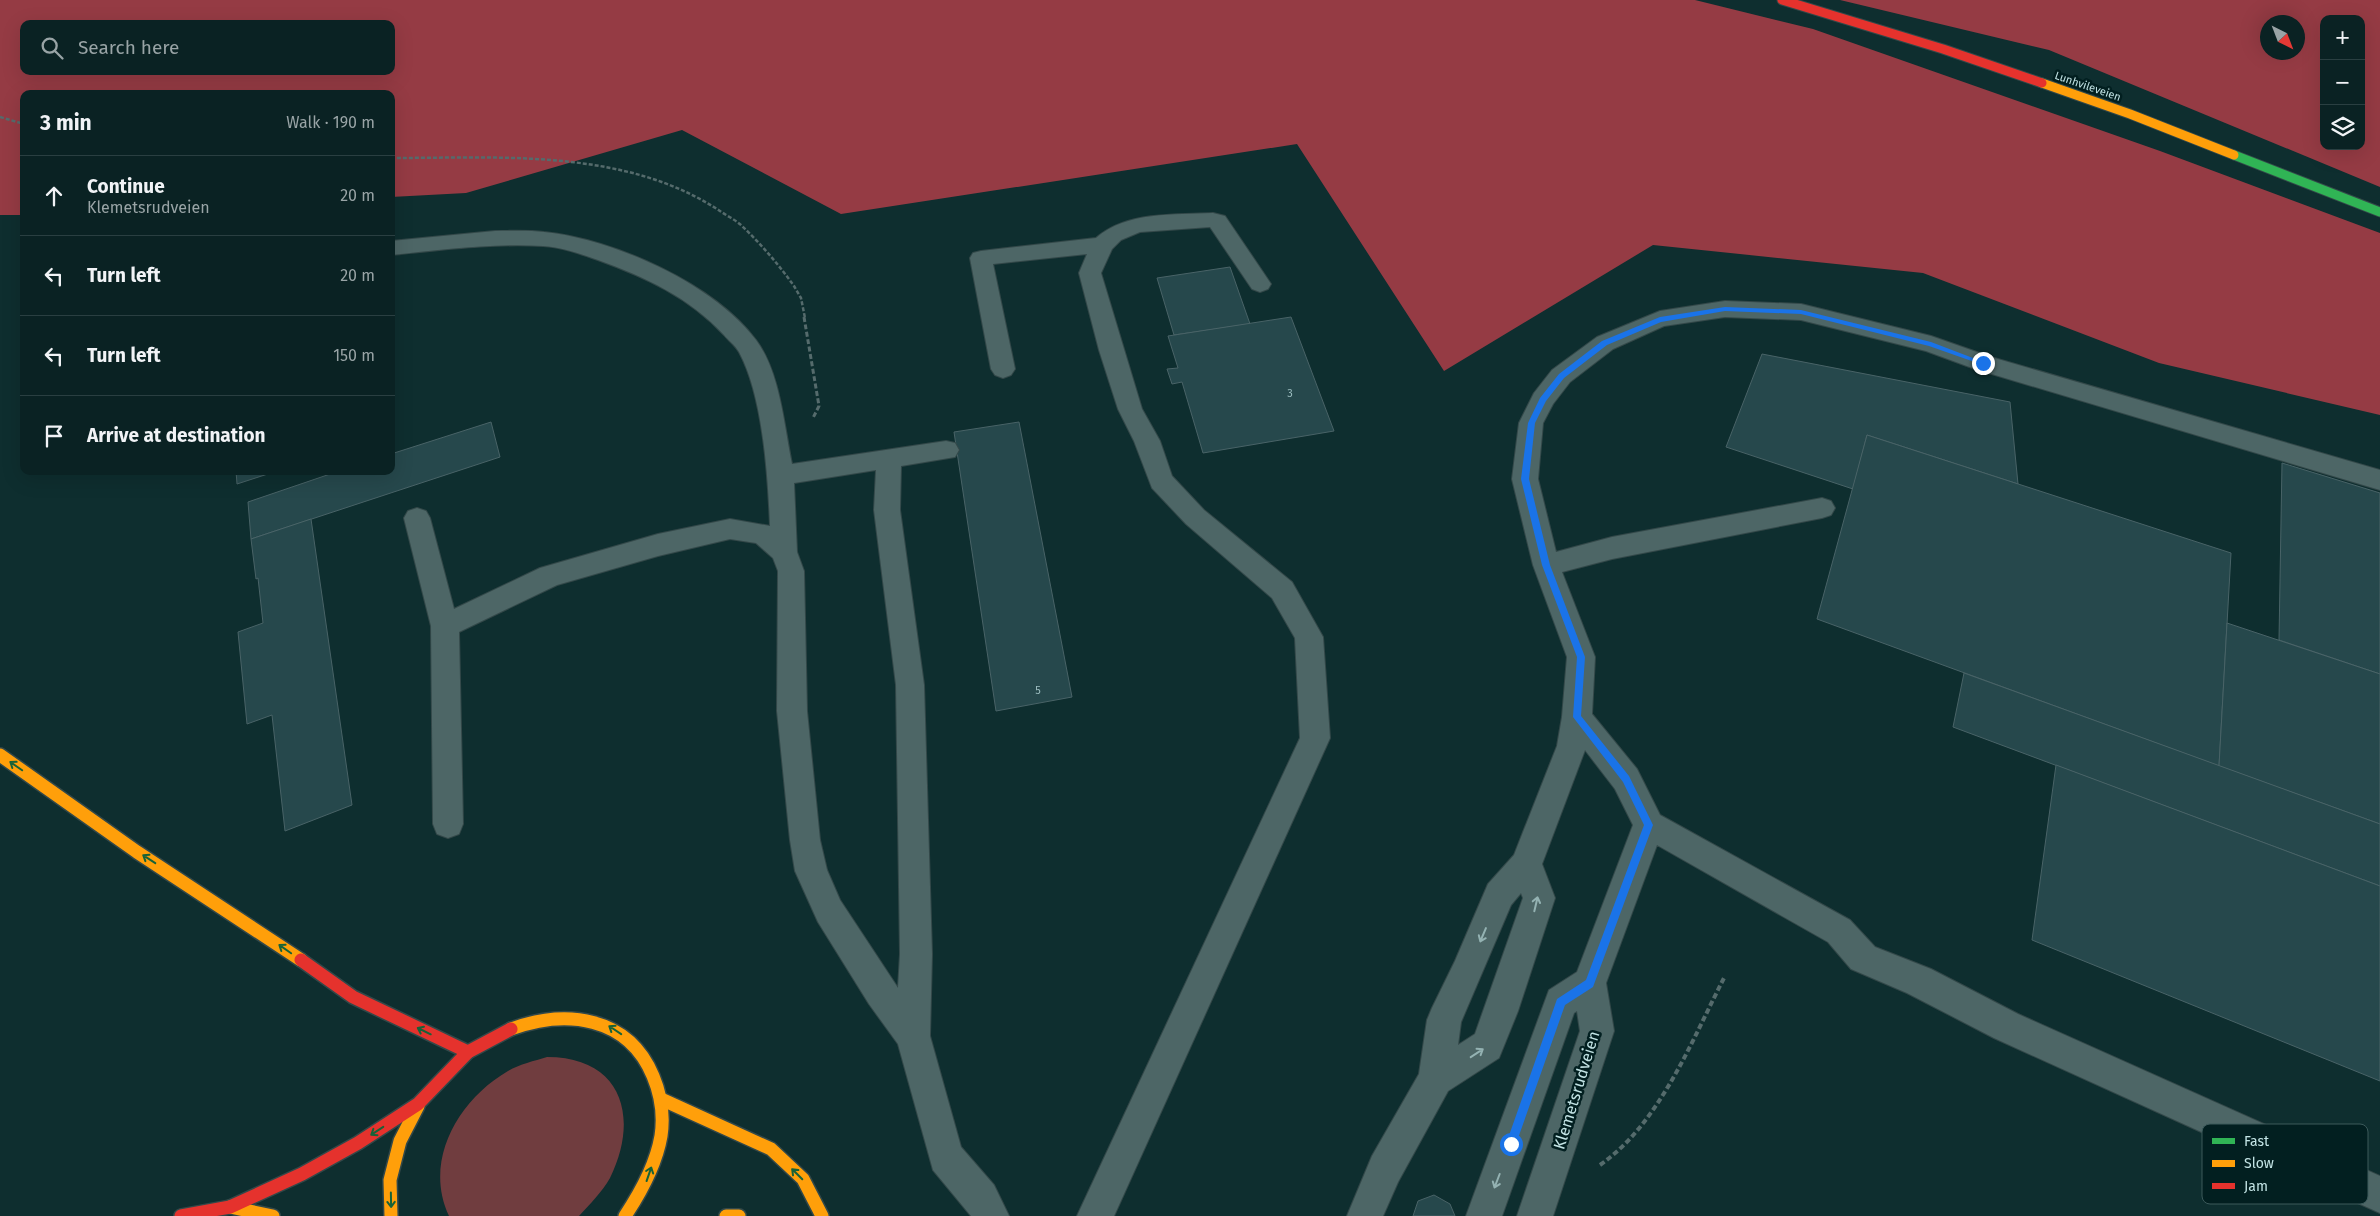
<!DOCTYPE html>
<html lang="en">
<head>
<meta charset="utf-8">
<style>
	body { margin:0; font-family:"Fira Sans",sans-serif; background:#182f30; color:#f1f3f6 }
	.controls { position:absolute; right:15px; top:15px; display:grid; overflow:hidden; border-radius:10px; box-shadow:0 5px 20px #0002 }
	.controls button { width:45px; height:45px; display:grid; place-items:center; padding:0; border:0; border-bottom:1px solid #2a3f41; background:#0a2223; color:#f1f3f6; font:25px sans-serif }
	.compass { position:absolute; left:2260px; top:15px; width:45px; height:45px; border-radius:50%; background:#0a2223; box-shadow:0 5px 20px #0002; rotate:138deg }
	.stop { position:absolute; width:15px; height:15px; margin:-11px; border:4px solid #1a73e8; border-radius:50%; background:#fff }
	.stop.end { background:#1a73e8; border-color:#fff; box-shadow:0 1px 5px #0008 }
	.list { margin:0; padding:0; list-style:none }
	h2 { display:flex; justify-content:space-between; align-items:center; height:65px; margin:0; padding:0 20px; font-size:21px }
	h2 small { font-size:16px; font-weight:400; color:#99a4a6 }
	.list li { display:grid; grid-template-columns:32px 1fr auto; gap:15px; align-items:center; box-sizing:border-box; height:80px; padding:0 20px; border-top:1px solid #2a3f41 }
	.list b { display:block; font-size:19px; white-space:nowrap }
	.list p { margin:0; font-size:16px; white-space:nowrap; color:#99a4a6 }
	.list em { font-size:16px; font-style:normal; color:#99a4a6 }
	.icon { flex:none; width:28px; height:28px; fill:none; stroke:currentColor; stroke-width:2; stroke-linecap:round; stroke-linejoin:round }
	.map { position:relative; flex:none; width:2380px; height:1216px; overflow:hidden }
	.search { position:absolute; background:#0a2223; box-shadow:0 5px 20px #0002; left:20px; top:20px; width:375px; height:55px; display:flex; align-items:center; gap:12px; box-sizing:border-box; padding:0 18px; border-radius:10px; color:#99a4a6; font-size:19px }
	.panel { position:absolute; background:#0a2223; box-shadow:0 5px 20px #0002; left:20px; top:90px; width:375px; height:385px; border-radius:10px }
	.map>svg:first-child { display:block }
</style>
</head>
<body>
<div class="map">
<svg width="2380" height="1216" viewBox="0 0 2380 1216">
	<rect width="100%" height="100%" fill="#0e2e2f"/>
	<!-- green -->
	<path fill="#703d3f" d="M547,1057C622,1057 640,1117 610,1178C602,1192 590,1204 579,1216H449C423,1161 458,1100 508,1071C520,1064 534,1061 547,1057Z"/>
	<!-- forest -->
	<g fill="#953b44" fill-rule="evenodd">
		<path d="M0,0H1695L1813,29L2160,151L2380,233V415L2159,363L1923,273L1653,245L1444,371L1297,144L841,214L682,130L466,193L391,197V94H24V215H0ZM24,24H391V71H24Z"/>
		<path d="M1840,0H2380V187L2049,50ZM2324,19H2361V146H2324ZM2268,22H2298V52H2268Z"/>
	</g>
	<!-- building -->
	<g fill="#26484c" stroke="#496367">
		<path d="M1230,267L1250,324L1174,335L1157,278Z"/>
		<path d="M1291,317L1334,431L1203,453L1182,382L1172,384L1167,369L1178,368L1168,336Z"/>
		<path d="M1762,354L2010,402L2018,484L1867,435L1853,489L1726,447Z"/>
		<path d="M491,422L500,457L251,539L248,502L339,471H391V454Z"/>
		<path d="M1019,422L1072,697L996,711L954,432Z"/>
		<path d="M1867,435L2231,553L2219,766L1817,619Z"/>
		<path d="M2282,463L2380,493V674L2279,640Z"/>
		<path d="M236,471H277L237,484Z"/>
		<path d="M311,519L352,805L285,831L272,715L247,724L238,632L263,623L258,578L256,579L251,539Z"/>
		<path d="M2227,623L2380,674V824L2219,766Z"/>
		<path d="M1964,673L2380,824V886L1953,727Z"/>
		<path d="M2056,765L2380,886V1081L2032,940Z"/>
		<path d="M1434,1195L1450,1204L1455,1216H1413L1418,1201Z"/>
	</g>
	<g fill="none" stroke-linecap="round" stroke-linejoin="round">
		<!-- lane casing -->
		<g stroke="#334849" stroke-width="2">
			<g id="lane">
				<path d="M1213,213L1225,216L1271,284L1268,289L1260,292L1252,289L1210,227L1140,232L1121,240L1112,249L1101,273L1142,409L1160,441L1172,476L1204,510L1292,582L1323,637L1330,738L1114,1216H1077L1300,738L1295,638L1272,598L1186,524L1152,488L1134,441L1118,409L1099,350L1079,273L1087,254L993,264L1015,369L1011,375L1003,378L995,375L991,369L970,258L973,253L981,251L1096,238C1127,211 1174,215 1213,213Z"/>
				<path d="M495,231C511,231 528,230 544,232C614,239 714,284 756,340C780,372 784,425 792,464L946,441L955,443L959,450L955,457L901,466L900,510L924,685L932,954L930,1036L961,1147L994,1185L1009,1216H971L933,1170L898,1044L869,1004L818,922L795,871L790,840L777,711L778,571L773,558L756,543L730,539L658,556L557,585L459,632L463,824L459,834L448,838L437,834L433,824L431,626L404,518L408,511L417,508L426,511L430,518L454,609L540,568L658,534L730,519L770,526C768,476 763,396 739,352C735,345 728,340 724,335C689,297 645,277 598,260C581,254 561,247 543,246C492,243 442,250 391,255V241ZM876,470L874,510L896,685L900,954L898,988L840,900L827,870L820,840L807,711L804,571L797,552L794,483Z"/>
				<path d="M1725,301L1801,304L1931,336L1991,357L2380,470V490L1975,369L1926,351L1801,320L1725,317L1664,326L1613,349L1570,382L1553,404L1543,423L1538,479L1556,552L1612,537L1822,498L1831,501L1835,508L1831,515L1822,518L1612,559L1562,572L1595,657L1592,714L1637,769L1660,815L1850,920L1875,947L1931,969L2018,1014L2380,1176V1213L1994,1038L1907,993L1851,969L1828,942L1657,845L1606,983L1614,1031L1553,1216H1517L1580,1031L1577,1011L1574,1013L1502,1216H1466L1549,990L1577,972L1633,825L1615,789L1585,750L1542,864L1555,898L1518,1011L1499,1058L1448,1091L1398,1182L1383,1216H1347L1372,1156L1419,1074L1427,1020L1432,1008L1455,961L1488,884L1514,855L1557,746L1562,717L1567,657L1533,565L1512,479L1519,423L1534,393L1552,370L1597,337L1660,311ZM1521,893L1523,898L1475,1034L1458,1045L1461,1022L1511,905Z"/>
			</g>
		</g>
		<!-- fast casing -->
		<g stroke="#334849" stroke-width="11">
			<path id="fast" d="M2234,155L2380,212"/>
		</g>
		<!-- slow-far1 casing -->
		<g stroke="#334849" stroke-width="11">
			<path id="slow-far1" d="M2042,83L2130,114L2234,155"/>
		</g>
		<!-- slow casing -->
		<g stroke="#334849" stroke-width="16">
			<g id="slow">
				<path d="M0,755L137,852L301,960"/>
				<path d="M511,1029C566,1009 628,1016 653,1076C661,1095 664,1116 661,1136C656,1165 641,1192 625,1216"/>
				<path d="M661,1099L771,1149L803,1179L822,1216"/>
				<path d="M230,1207L273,1216"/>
				<path d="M391,1216L390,1180L400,1141L418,1106"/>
				<path d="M726,1216H739"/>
			</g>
		</g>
		<!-- jam-far1 casing -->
		<g stroke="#334849" stroke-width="11">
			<path id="jam-far1" d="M1782,0L1943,49L2042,83"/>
		</g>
		<!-- jam casing -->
		<g stroke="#334849" stroke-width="16">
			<g id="jam">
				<path d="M301,960L353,997L468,1052"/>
				<path d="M181,1216L230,1207L302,1174L358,1143L418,1104L468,1052L511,1029"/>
			</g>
		</g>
		<!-- path-far2 -->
		<g stroke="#556b6c" stroke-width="2.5" stroke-dasharray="4 2" stroke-linecap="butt">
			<path d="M0,117L24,124"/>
			<path d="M391,158C500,158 625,148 720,211C727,216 736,220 742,226C761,244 779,265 794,286L801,298L805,318"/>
		</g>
		<!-- path-far1 -->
		<path stroke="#556b6c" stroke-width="3" stroke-dasharray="5 2.5" stroke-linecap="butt" d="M804,317L819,406L813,418"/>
		<!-- path -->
		<path stroke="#556b6c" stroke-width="4" stroke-dasharray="5.5 3" stroke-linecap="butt" d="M1600,1165C1660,1123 1691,1042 1724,978"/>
		<!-- lane -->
		<use href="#lane" fill="#4d6666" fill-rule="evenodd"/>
		<!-- fast -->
		<use href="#fast" stroke="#30b455" stroke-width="9"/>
		<!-- slow-far1 -->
		<use href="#slow-far1" stroke="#ff9f0a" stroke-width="9"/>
		<!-- slow -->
		<use href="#slow" stroke="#ff9f0a" stroke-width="13"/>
		<!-- jam-far1 -->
		<use href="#jam-far1" stroke="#e5322d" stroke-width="9"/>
		<!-- jam -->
		<use href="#jam" stroke="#e5322d" stroke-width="13"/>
	</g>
	<!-- one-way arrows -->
	<defs><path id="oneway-shaft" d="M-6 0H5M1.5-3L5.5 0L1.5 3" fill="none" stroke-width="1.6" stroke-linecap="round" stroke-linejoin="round" transform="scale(1.25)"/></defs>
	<g stroke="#176238">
		<use href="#oneway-shaft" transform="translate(16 766) rotate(-145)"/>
		<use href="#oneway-shaft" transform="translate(149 859) rotate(-147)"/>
		<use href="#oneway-shaft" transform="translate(285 949) rotate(-145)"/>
		<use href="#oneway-shaft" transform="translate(615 1030) rotate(-146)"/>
		<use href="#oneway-shaft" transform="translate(424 1031) rotate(-154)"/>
		<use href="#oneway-shaft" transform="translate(377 1131) rotate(147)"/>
		<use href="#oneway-shaft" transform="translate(649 1174) rotate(-71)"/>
		<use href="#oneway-shaft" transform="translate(797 1174) rotate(-135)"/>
		<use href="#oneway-shaft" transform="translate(391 1200) rotate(89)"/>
	</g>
	<g stroke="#94b2b2">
		<use href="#oneway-shaft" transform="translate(1536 904) rotate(-77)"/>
		<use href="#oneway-shaft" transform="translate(1483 935) rotate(113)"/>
		<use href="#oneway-shaft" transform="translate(1477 1053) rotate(-33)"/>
		<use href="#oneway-shaft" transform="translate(1497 1181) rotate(111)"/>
	</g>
	<!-- route -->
	<path fill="#1a73e8" d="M1725,307L1801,310L1931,342L1986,363L1983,365L1929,346L1801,314L1725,311L1661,322L1607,345L1564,378L1546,401L1535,423L1529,479L1550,565L1585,657L1581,716L1629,776L1653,825L1593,987L1565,1005L1516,1144L1511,1149L1506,1144L1556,1002L1557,999L1586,980L1644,825L1623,782L1573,717L1577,657L1542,565L1521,479L1528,423L1540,398L1559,374L1602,341L1660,317Z"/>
	<g text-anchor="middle" stroke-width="5" stroke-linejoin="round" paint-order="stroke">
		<!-- far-street labels -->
		<g font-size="11" fill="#c3e4e5" stroke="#021f20">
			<text transform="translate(2088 86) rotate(19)" y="4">Lunhvileveien</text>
		</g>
		<!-- number labels -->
		<g font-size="11" fill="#9cbdbf">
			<text x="1290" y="397">3</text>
			<text x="1038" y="694">5</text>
		</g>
		<!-- near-street labels -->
		<g font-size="16" fill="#c3e4e5" stroke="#021f20">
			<text transform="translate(1576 1090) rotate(-73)" y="6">Klemetsrudveien</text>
		</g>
	</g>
	<!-- legend -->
	<rect x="2202" y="1124" width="166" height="80" rx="8" fill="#021f20" stroke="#3c5a5b" stroke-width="1"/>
	<rect x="2212" y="1138" width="23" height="6" fill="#30b455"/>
	<rect x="2212" y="1160" width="23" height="7" fill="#ff9f0a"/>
	<rect x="2212" y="1183" width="23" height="6" fill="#e5322d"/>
	<g font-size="14" fill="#c3e4e5">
		<text x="2244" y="1146">Fast</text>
		<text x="2244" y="1168">Slow</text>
		<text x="2244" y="1191">Jam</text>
	</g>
</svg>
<div class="controls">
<button>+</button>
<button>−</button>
<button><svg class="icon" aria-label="layers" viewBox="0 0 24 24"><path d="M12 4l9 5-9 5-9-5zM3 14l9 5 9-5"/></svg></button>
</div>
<svg class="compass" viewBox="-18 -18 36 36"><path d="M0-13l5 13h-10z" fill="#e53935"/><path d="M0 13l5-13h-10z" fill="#99a4a6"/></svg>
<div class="stop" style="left:1511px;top:1144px"></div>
<div class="stop end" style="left:1983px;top:363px"></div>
<div class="search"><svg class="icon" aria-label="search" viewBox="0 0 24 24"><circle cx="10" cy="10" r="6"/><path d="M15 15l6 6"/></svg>Search here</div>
<section class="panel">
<h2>3 min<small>Walk · 190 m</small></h2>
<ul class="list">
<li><svg class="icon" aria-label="ahead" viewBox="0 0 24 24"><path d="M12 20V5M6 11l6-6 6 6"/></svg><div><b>Continue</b><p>Klemetsrudveien</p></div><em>20 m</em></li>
<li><svg class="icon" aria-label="left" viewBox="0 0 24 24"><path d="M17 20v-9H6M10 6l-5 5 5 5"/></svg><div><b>Turn left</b></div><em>20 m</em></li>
<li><svg class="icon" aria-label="left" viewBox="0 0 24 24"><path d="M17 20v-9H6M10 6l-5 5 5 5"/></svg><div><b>Turn left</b></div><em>150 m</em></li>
<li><svg class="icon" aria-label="arrive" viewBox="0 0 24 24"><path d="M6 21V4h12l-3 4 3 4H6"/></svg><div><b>Arrive at destination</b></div></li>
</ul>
</section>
</div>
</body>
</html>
